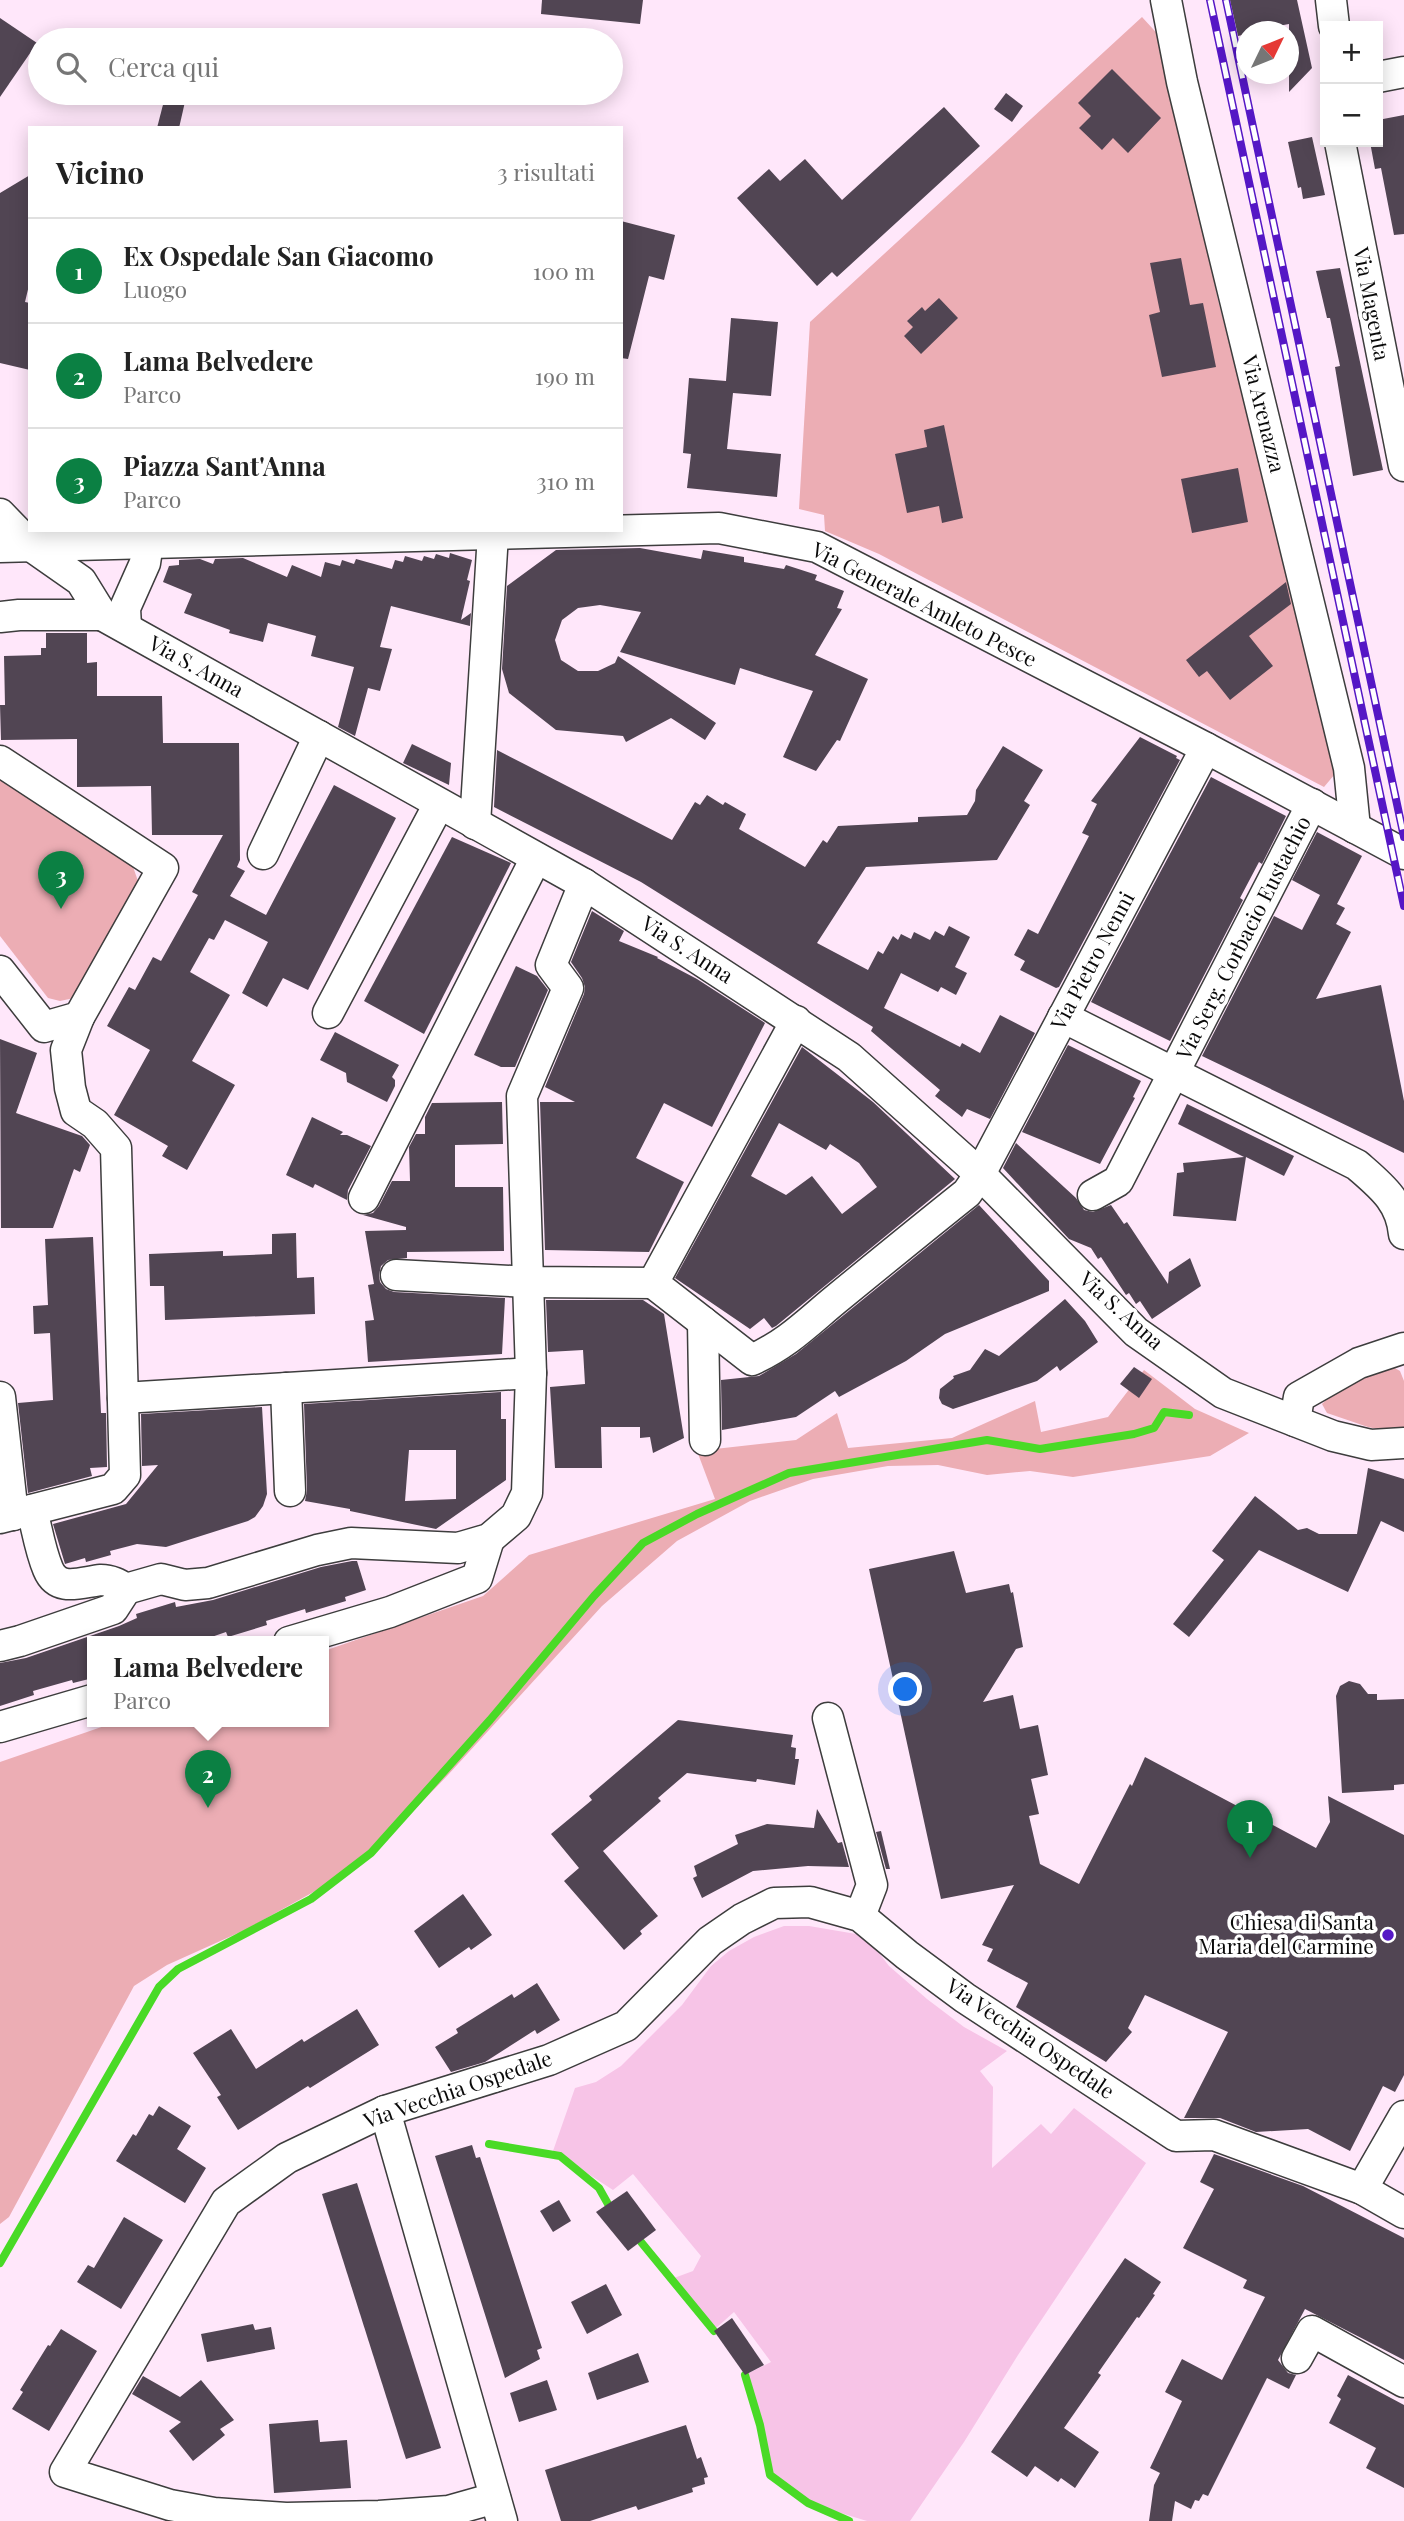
<!DOCTYPE html>
<html lang="it">
<head>
<meta charset="utf-8">
<style>
	body { margin:0; font-family:"Playfair Display",serif; background:#f6f6f6; color:#222 }
	.controls { position:absolute; right:21px; top:21px; display:grid; overflow:hidden; border-radius:0px; box-shadow:0 4px 18px #0003 }
	.controls button { width:63px; height:63px; display:grid; place-items:center; padding:0; border:0; border-bottom:2px solid #e0e0e0; background:#fff; color:#222; font:35px sans-serif }
	.compass { position:absolute; left:1236px; top:21px; width:63px; height:63px; border-radius:50%; background:#fff; box-shadow:0 4px 18px #0003; rotate:47deg }
	.you { position:absolute; left:906px; top:1690px; width:24px; height:24px; margin:-18px; border:5px solid #fff; border-radius:50%; background:#1a73e8; box-shadow:0 0 0 10px #1a73e833 }
	.badge { display:grid; place-items:center; width:46px; height:46px; border-radius:50%; background:#0b8043; color:#fff; font-size:23px; font-weight:700 }
	.pin { position:absolute; translate:-50% -58px; filter:drop-shadow(0 2px 4px #0008) }
	.pin::after { content:''; position:absolute; top:37px; width:24px; height:21px; background:inherit; clip-path:polygon(0 0,100% 0,50% 100%) }
	.popup { position:absolute; left:87px; top:1636px; width:242px; height:91px; box-sizing:border-box; display:grid; place-content:center; border-radius:0px; background:#fff; filter:drop-shadow(0 2px 5px #0005); font-size:23px; white-space:nowrap; color:#767676 }
	.popup b { font-size:26px; color:#222 }
	.popup::after { content:''; position:absolute; left:50%; top:100%; margin-left:-14px; border:14px solid transparent; border-top-color:#fff }
	.list { margin:0; padding:0; list-style:none }
	h2 { display:flex; justify-content:space-between; align-items:center; height:91px; margin:0; padding:0 28px; font-size:30px }
	h2 small { font-size:23px; font-weight:400; color:#767676 }
	.list li { display:grid; grid-template-columns:46px 1fr auto; gap:21px; align-items:center; box-sizing:border-box; height:105px; padding:0 28px; border-top:2px solid #e0e0e0 }
	.list b { display:block; font-size:26px; white-space:nowrap }
	.list p { margin:0; font-size:23px; white-space:nowrap; color:#767676 }
	.list em { font-size:23px; font-style:normal; color:#767676 }
	.icon { flex:none; width:38px; height:38px; fill:none; stroke:currentColor; stroke-width:2; stroke-linecap:round; stroke-linejoin:round }
	.map { position:relative; flex:none; width:1404px; height:2521px; overflow:hidden }
	.search { position:absolute; background:#fff; box-shadow:0 4px 18px #0003; left:28px; top:28px; width:595px; height:77px; display:flex; align-items:center; gap:18px; box-sizing:border-box; padding:0 24px; border-radius:38px; color:#767676; font-size:26px }
	.panel { position:absolute; background:#fff; box-shadow:0 4px 18px #0003; left:28px; top:126px; width:595px; height:406px; border-radius:0px }
	.map>svg:first-child { display:block }
</style>
</head>
<body>
<div class="map">
<svg width="1404" height="2521" viewBox="0 0 1404 2521">
	<rect width="100%" height="100%" fill="#ffe7fa"/>
	<!-- farmland -->
	<path fill="#f7c4e7" d="M784,1926H809L856,1934L873,1945L889,1966L927,1999L964,2027L1007,2051L980,2071L993,2087L992,2168L1041,2124L1051,2134L1074,2108L1146,2163L1018,2355L964,2442L910,2521H867L808,2503L770,2475L760,2425L745,2375L771,2362L734,2312L715,2329L674,2278L693,2271L701,2256L633,2174L613,2190L553,2151L575,2088L596,2082L621,2066L682,2005L711,1966L729,1951L754,1937Z"/>
	<!-- green -->
	<g fill="#ecadb4">
		<path d="M1142,17L1164,41L1218,300L1340,768L1324,787L879,554L825,531L824,515L799,509L810,322Z"/>
		<path d="M0,779L132,864L138,881L74,998L60,1001L48,998L0,936Z"/>
		<path d="M1386,1363L1400,1371L1404,1381V1430L1400,1434L1368,1427L1327,1413L1322,1404L1356,1372Z"/>
		<path d="M1144,1370L1195,1409L1249,1433L1210,1456L1073,1477L1030,1471L987,1475L938,1465L888,1466L813,1479L750,1501L677,1541L602,1606L447,1776L385,1840L326,1885L247,1929L167,1965L134,1986L9,2217L0,2224V1762L116,1722H324V1651L483,1596L529,1555L715,1499L697,1451L796,1440L837,1413L848,1448L952,1438L1035,1401L1041,1432L1108,1417Z"/>
	</g>
	<g fill="none" stroke-linecap="round" stroke-linejoin="round">
		<!-- stream -->
		<g stroke="#49da26" stroke-width="8">
			<path d="M489,2144L560,2156L599,2188L608,2204"/>
			<path d="M641,2242L714,2331"/>
			<path d="M0,2263L159,1987L178,1969L311,1899L371,1853L490,1720L594,1596L643,1543L697,1514L789,1473L987,1440L1040,1449L1134,1434L1154,1428L1164,1412L1189,1415"/>
			<path d="M745,2375L760,2425L770,2475L808,2503L849,2521"/>
		</g>
	</g>
	<!-- building -->
	<g fill="#514553" fill-rule="evenodd">
		<path d="M542,0H643L640,24L541,14Z"/>
		<path d="M1230,0H1297L1312,68L1289,92V24L1247,32V34L1238,36Z"/>
		<path d="M0,18L37,43L0,97Z"/>
		<path d="M1112,69L1161,118L1128,153L1113,138L1102,150L1079,128L1091,116L1078,103Z"/>
		<path d="M166,93H187L179,128H157Z"/>
		<path d="M1006,93L1023,106L1012,122L994,109Z"/>
		<path d="M944,107L980,146L837,277L832,272L817,286L737,198L769,169L780,181L805,159L842,200Z"/>
		<path d="M1404,115V234L1394,235L1381,168L1375,169L1370,142H1378V120Z"/>
		<path d="M1312,137L1325,195L1303,199L1301,187L1298,188L1288,142Z"/>
		<path d="M30,175V281L25,302L30,303V370L0,363V193Z"/>
		<path d="M621,221L675,235L664,280L649,276L628,359L621,358Z"/>
		<path d="M1181,258L1190,305L1203,303L1216,367L1162,377L1149,315L1160,312L1150,263Z"/>
		<path d="M1340,268L1383,470L1353,476L1335,367L1340,366L1330,318H1327L1316,271Z"/>
		<path d="M939,298L958,318L921,354L904,336L913,327L907,321L922,307L925,311Z"/>
		<path d="M731,318L778,322L771,396L733,393L727,449L781,454L777,497L687,488L691,454L683,453L689,378L726,381Z"/>
		<path d="M944,425L963,518L942,523L939,506L907,513L895,454L927,447L924,430Z"/>
		<path d="M1238,468L1248,522L1192,533L1181,479Z"/>
		<path d="M640,548L701,559L703,550L744,557V562L784,569L786,565L817,575L815,580L844,591L837,608L842,609L815,655L868,679L840,741L837,740L816,771L783,757L813,691L740,668L735,685L620,652L641,612L600,605L578,608L562,620L555,640L561,660L578,671H598L615,663L618,656L716,723L705,740L671,718L626,742L623,736L556,730L509,693L502,669L507,586L556,550Z"/>
		<path d="M450,553L472,560L467,580L470,581L461,620L471,613L470,626L391,606L380,647L392,649L380,691L368,688L355,736L338,727L354,667L311,656L316,636L268,623L263,642L229,633L230,630L184,613L192,594L163,582L169,566L179,565V560L200,559L213,564L215,559L243,558L287,577L292,565L321,577L325,562L340,566L342,560L354,564L356,559L392,569L395,560L403,562L405,556L422,561L424,556L434,559L436,554L449,558Z"/>
		<path d="M1286,582L1291,604L1249,636L1273,666L1230,700L1207,671L1199,677L1186,660Z"/>
		<path d="M46,633H87V663L97,662V696H162L163,743H239L240,860L237,867L245,871L230,896L266,915L334,785L396,818L308,990L283,978L267,1007L242,993L268,942L225,920L214,940L209,938L190,972L230,995L192,1061L235,1085L187,1170L162,1156L168,1146L114,1115L150,1050L107,1026L129,987L135,990L153,957L161,961L198,895L192,892L223,835H152L151,786L77,787V739L1,740L0,705H5L4,656L41,655V648H46Z"/>
		<path d="M1140,737L1177,756L1176,758L1180,760L1059,987L1056,988L1020,970L1025,961L1014,955L1028,929L1038,934L1089,836L1082,833L1097,804L1091,801Z"/>
		<path d="M412,744L451,763L449,785L403,763Z"/>
		<path d="M1003,746L1043,770L1024,801L1030,805L997,860L866,867L817,943L868,970L878,951L883,954L893,936L898,940L901,934L911,939L914,932L930,940L935,931L944,936L949,926L970,937L955,967L967,973L956,995L941,987L938,992L901,973L884,1008L960,1047L962,1043L980,1053L1000,1015L1035,1033L990,1119L967,1109L962,1117L935,1096L940,1090L871,1031L873,1027L641,882L494,807L497,750L672,840L695,802L700,805L707,795L723,805L725,802L746,814L739,829L805,867L823,840L827,843L838,826L918,822V817L967,815L975,801L976,790Z"/>
		<path d="M1211,777L1286,816L1262,864L1259,862L1240,898L1243,900L1170,1041L1091,1002Z"/>
		<path d="M1317,832L1362,856L1337,904L1345,908L1336,924L1351,932L1316,999L1381,985L1404,1101V1153L1202,1056L1274,916L1302,930L1320,895L1292,880Z"/>
		<path d="M452,837L511,863L424,1034L364,1001Z"/>
		<path d="M592,911L624,931L619,941L658,957L657,958L697,979L765,1023L712,1127L664,1103L636,1158L684,1182L649,1252L545,1250L540,1102H575L545,1087L584,994L585,987L582,978L571,962Z"/>
		<path d="M516,966L537,976L548,990L515,1067H501L474,1055Z"/>
		<path d="M335,1032L399,1065L392,1077L395,1080V1086L387,1102L347,1082L346,1073L320,1060Z"/>
		<path d="M0,1039L37,1053L16,1113L82,1136L90,1145L80,1172L74,1169L53,1228H1Z"/>
		<path d="M1068,1045L1141,1081L1133,1097L1135,1098L1100,1164L1022,1132Z"/>
		<path d="M802,1047L873,1102L955,1179L776,1326L772,1328L764,1318L750,1329L675,1278ZM779,1123L826,1150L830,1144L859,1163L877,1187L842,1214L812,1176L786,1195L751,1176Z"/>
		<path d="M502,1102L503,1144L455,1145V1187H503L504,1251L407,1252V1258L388,1260L381,1266L379,1275L380,1282L386,1289L394,1292L505,1298L502,1354L368,1362L365,1321L374,1320L368,1285L374,1284L365,1231L406,1230V1227L363,1215L373,1213L379,1206L392,1181H410L409,1147L416,1134H425V1117L432,1103Z"/>
		<path d="M1187,1104L1294,1156L1284,1176L1246,1157L1236,1221L1173,1216L1177,1173L1184,1172L1183,1163L1244,1157L1178,1124Z"/>
		<path d="M312,1117L343,1132L340,1135H347L371,1146L348,1190L347,1200L315,1184L313,1188L286,1175Z"/>
		<path d="M1016,1143L1076,1198L1084,1210L1093,1212L1111,1205L1124,1224L1127,1222L1168,1284L1169,1272L1190,1258L1201,1286L1152,1319L1140,1301L1136,1304L1129,1293L1126,1295L1101,1257L1098,1259L1091,1248L1069,1239L1003,1168Z"/>
		<path d="M979,1205L1049,1281V1291L945,1334L906,1361L839,1397L835,1391L796,1417L722,1430L721,1380L759,1376L796,1354Z"/>
		<path d="M296,1233L297,1278L314,1277L315,1314L165,1320L164,1286H150L149,1254L223,1251V1256L272,1254V1234Z"/>
		<path d="M93,1237L101,1413H106L107,1467L90,1468L92,1476L28,1493L18,1403L53,1400L50,1333L34,1334L33,1306L48,1305L45,1239Z"/>
		<path d="M1065,1299L1085,1321L1098,1342L1060,1371L1057,1366L1037,1381L953,1409L942,1404L939,1398L940,1389L954,1378L953,1376L970,1370L985,1349L999,1356Z"/>
		<path d="M546,1300H643L664,1314L684,1438L653,1453L650,1437L640,1438V1427H601L602,1468H555L550,1387L585,1384L583,1350L548,1352Z"/>
		<path d="M1134,1367L1152,1379L1139,1398L1120,1384Z"/>
		<path d="M501,1392V1419H506V1480L436,1529L350,1511V1509L305,1501L307,1490L304,1404ZM409,1450H456V1499L405,1501Z"/>
		<path d="M262,1407L267,1494L263,1506L255,1517L248,1521L166,1547L137,1544L110,1551L111,1555L86,1562L85,1558L65,1564L53,1524L126,1504L158,1465L142,1466L141,1414Z"/>
		<path d="M1368,1468L1404,1479V1532L1381,1521L1348,1592L1259,1550L1189,1637L1173,1624L1224,1560L1212,1551L1255,1496L1298,1530L1307,1528L1319,1534H1357Z"/>
		<path d="M954,1551L966,1593L1009,1584L1011,1593L1013,1592L1023,1647L1016,1649L983,1702L1013,1695L1020,1729L1038,1725L1048,1775L1031,1779L1039,1814L1029,1816L1040,1864L1079,1884L1130,1784L1132,1786L1145,1757L1316,1848L1330,1822L1328,1796L1404,1835V2075L1395,2092L1383,2086L1350,2151L1308,2129L1256,2132L1220,2118H1184L1228,2032L1145,1995L1128,2028L1132,2032L1106,2062L1016,2007L1028,1983L987,1961L993,1949L982,1945L1014,1885L941,1899L869,1569Z"/>
		<path d="M352,1561H357L366,1590L345,1597L346,1601L306,1613L305,1609L266,1621L267,1625L228,1637L226,1632L197,1642H93V1678L73,1683L72,1680L33,1691L34,1695L0,1706V1663L26,1658L119,1626L137,1618L136,1614L175,1602L176,1607L213,1600L321,1567Z"/>
		<path d="M1349,1681L1360,1684L1368,1694H1377V1700L1404,1699V1784L1394,1785V1790L1342,1793L1336,1696L1340,1686Z"/>
		<path d="M678,1720L793,1735L791,1747L796,1748L795,1759H799L795,1785L757,1779L756,1782L687,1773L658,1798L661,1801L603,1851L658,1916L640,1931L642,1934L624,1950L564,1881L579,1868L551,1834L592,1800L589,1796Z"/>
		<path d="M817,1809L838,1843L842,1842L849,1867L808,1866L753,1871L702,1898L693,1878L697,1876L694,1866L738,1844L735,1835L767,1824L814,1828Z"/>
		<path d="M881,1831L890,1869H886L876,1832Z"/>
		<path d="M463,1894L492,1935L471,1950L469,1947L439,1968L414,1931Z"/>
		<path d="M537,1983L560,2020L537,2034L535,2030L485,2062L451,2072L435,2047L458,2033L456,2029L512,1994L514,1998Z"/>
		<path d="M357,2009L379,2045L310,2088L308,2086L238,2130L217,2097L221,2095L193,2053L231,2029L256,2069L302,2039L304,2042Z"/>
		<path d="M159,2106L191,2126L177,2149L206,2168L185,2203L116,2161L133,2134L136,2136L149,2114L153,2116Z"/>
		<path d="M472,2145L476,2158L480,2157L542,2348L537,2350L540,2359L505,2378L435,2156Z"/>
		<path d="M1214,2154L1303,2186L1404,2238V2360L1305,2309L1278,2360L1288,2373L1296,2375L1289,2389L1267,2378L1208,2496L1203,2494L1199,2501L1195,2500L1191,2509L1175,2501L1172,2521H1149L1154,2485L1160,2473L1150,2468L1182,2401L1165,2392L1182,2359L1222,2380L1265,2297L1243,2288L1247,2280L1183,2248L1214,2189L1200,2182Z"/>
		<path d="M357,2183L441,2448L406,2459L322,2194Z"/>
		<path d="M627,2191L656,2230L628,2251L596,2212Z"/>
		<path d="M559,2200L571,2221L553,2232L540,2211Z"/>
		<path d="M124,2217L163,2240L121,2309L77,2282L88,2265L94,2268Z"/>
		<path d="M1125,2258L1161,2282L1153,2294L1155,2295L1139,2318L1137,2317L1098,2373L1101,2375L1064,2428L1099,2452L1075,2488L1061,2478L1058,2482L1035,2466L1027,2477L991,2452Z"/>
		<path d="M606,2284L622,2315L587,2334L571,2302Z"/>
		<path d="M732,2318L764,2365L745,2375L714,2331Z"/>
		<path d="M253,2324L255,2330L271,2327L275,2349L207,2362L201,2334Z"/>
		<path d="M61,2329L97,2351L49,2431L12,2409L23,2392L20,2390L48,2345L50,2346Z"/>
		<path d="M638,2353L649,2382L597,2400L588,2373Z"/>
		<path d="M1348,2375L1404,2405V2488L1366,2468L1376,2448L1329,2423L1341,2399L1337,2396Z"/>
		<path d="M143,2376L180,2397L201,2380L234,2420L220,2429L225,2435L193,2461L169,2431L181,2422L132,2394Z"/>
		<path d="M547,2380L557,2410L519,2422L510,2393Z"/>
		<path d="M318,2420L320,2442L347,2440L351,2488L274,2493L269,2424Z"/>
		<path d="M686,2425L697,2459L701,2457L708,2477L704,2478L705,2484L692,2488L693,2492L638,2510L636,2506L590,2521H561L545,2470Z"/>
	</g>
	<g fill="none" stroke-linecap="round" stroke-linejoin="round">
		<!-- minor casing -->
		<g stroke="#3d3d3d" stroke-width="33">
			<g id="minor">
				<path d="M1166,0L1182,82L1349,768L1355,828"/>
				<path d="M1331,0L1334,26"/>
				<path d="M1378,77L1404,72"/>
				<path d="M1340,142L1404,466"/>
				<path d="M0,514L31,546L81,581L102,615L584,884L849,1057L980,1174L1136,1332L1223,1393L1333,1436L1371,1445L1404,1443"/>
				<path d="M0,547L719,528L817,547L1206,748L1404,854"/>
				<path d="M0,617L19,615H102"/>
				<path d="M126,627L125,608L145,563L148,543"/>
				<path d="M0,761L163,868L79,1017L44,1027L0,971"/>
				<path d="M475,824L493,534"/>
				<path d="M263,854L319,736"/>
				<path d="M328,1013L439,804"/>
				<path d="M1063,1017L1357,1165C1381,1186 1401,1201 1404,1234"/>
				<path d="M796,1021L653,1283L752,1360C788,1343 806,1324 835,1300C879,1264 923,1228 967,1193L980,1174L1206,748"/>
				<path d="M1093,1195L1118,1181L1312,804"/>
				<path d="M364,1198L536,858"/>
				<path d="M396,1275L529,1282L653,1283"/>
				<path d="M703,1322L705,1440"/>
				<path d="M286,1388L290,1491"/>
				<path d="M0,1397L13,1515"/>
				<path d="M123,1398L531,1373"/>
				<path d="M1295,1421L1299,1397L1359,1363L1404,1348"/>
				<path d="M32,1510C37,1529 40,1550 48,1569C58,1593 81,1582 101,1580C111,1580 118,1584 126,1589L161,1579L185,1585L208,1583L317,1550L351,1543L458,1548L489,1539L516,1516L527,1493L531,1373L522,1096L568,988L551,965L584,884"/>
				<path d="M0,1518L113,1489L125,1475L116,1148L95,1124L76,1111L70,1088L66,1050L79,1017"/>
				<path d="M289,1642L390,1612L477,1578L489,1539"/>
				<path d="M0,1646L20,1641L113,1609L126,1589"/>
				<path d="M828,1718L872,1885L860,1916"/>
				<path d="M0,1727L92,1700"/>
				<path d="M385,2111L502,2521"/>
				<path d="M1362,2189L1404,2116"/>
				<path d="M1297,2358L1312,2331L1404,2382"/>
				<path d="M495,2498L449,2511L379,2516L286,2518L214,2513L170,2505L65,2472L226,2202L287,2158L385,2111L549,2060L626,2026L710,1941L742,1919L774,1903L810,1902L860,1916L907,1955L965,1998L1176,2136L1214,2135L1362,2189L1404,2213"/>
			</g>
		</g>
		<!-- minor -->
		<use href="#minor" stroke="#fff" stroke-width="30"/>
		<!-- rail casing -->
		<g stroke="#5517c5" stroke-width="8">
			<g id="rail">
				<path d="M1210,0L1404,906"/>
				<path d="M1226,0L1404,837"/>
			</g>
		</g>
		<!-- rail -->
		<use href="#rail" stroke="#fff" stroke-width="5" stroke-dasharray="16" stroke-linecap="butt"/>
	</g>
	<!-- markers -->
	<circle fill="#5517c5" stroke="#fff" stroke-width="2.5" cx="1388" cy="1935" r="7"/>
	<g text-anchor="middle" stroke-width="7" stroke-linejoin="round" paint-order="stroke">
		<!-- street labels -->
		<g font-size="21" fill="#0a0a0a" stroke="#fff">
			<text transform="translate(1371 304) rotate(79)" y="7">Via Magenta</text>
			<text transform="translate(1263 414) rotate(76)" y="7">Via Arenazza</text>
			<text transform="translate(924 605) rotate(27)" y="7">Via Generale Amleto Pesce</text>
			<text transform="translate(196 667) rotate(29)" y="7">Via S. Anna</text>
			<text transform="translate(1244 938) rotate(-63)" y="7">Via Serg. Corbacio Eustachio</text>
			<text transform="translate(687 950) rotate(33)" y="7">Via S. Anna</text>
			<text transform="translate(1093 961) rotate(-62)" y="7">Via Pietro Nenni</text>
			<text transform="translate(1121 1311) rotate(42)" y="7">Via S. Anna</text>
			<text transform="translate(1030 2039) rotate(34)" y="7">Via Vecchia Ospedale</text>
			<text transform="translate(458 2090) rotate(-19)" y="7">Via Vecchia Ospedale</text>
		</g>
		<!-- poi labels -->
		<g font-size="21" fill="#0a0a0a" stroke="#fff" text-anchor="end">
			<text x="1374" y="1930">Chiesa di Santa<tspan x="1374" dy="24">Maria del Carmine</tspan></text>
		</g>
	</g>
</svg>
<div class="controls">
<button>+</button>
<button>−</button>
</div>
<svg class="compass" viewBox="-18 -18 36 36"><path d="M0-13l5 13h-10z" fill="#e53935"/><path d="M0 13l5-13h-10z" fill="#767676"/></svg>
<div class="you"></div>
<div class="pin badge" style="left:1250px;top:1858px">1</div>
<div class="pin badge" style="left:208px;top:1808px">2</div>
<div class="popup"><b>Lama Belvedere</b>Parco</div>
<div class="pin badge" style="left:61px;top:909px">3</div>
<div class="search"><svg class="icon" aria-label="search" viewBox="0 0 24 24"><circle cx="10" cy="10" r="6"/><path d="M15 15l6 6"/></svg>Cerca qui</div>
<section class="panel">
<h2>Vicino<small>3 risultati</small></h2>
<ul class="list">
<li><span class="badge">1</span><div><b>Ex Ospedale San Giacomo</b><p>Luogo</p></div><em>100 m</em></li>
<li><span class="badge">2</span><div><b>Lama Belvedere</b><p>Parco</p></div><em>190 m</em></li>
<li><span class="badge">3</span><div><b>Piazza Sant'Anna</b><p>Parco</p></div><em>310 m</em></li>
</ul>
</section>
</div>
</body>
</html>
